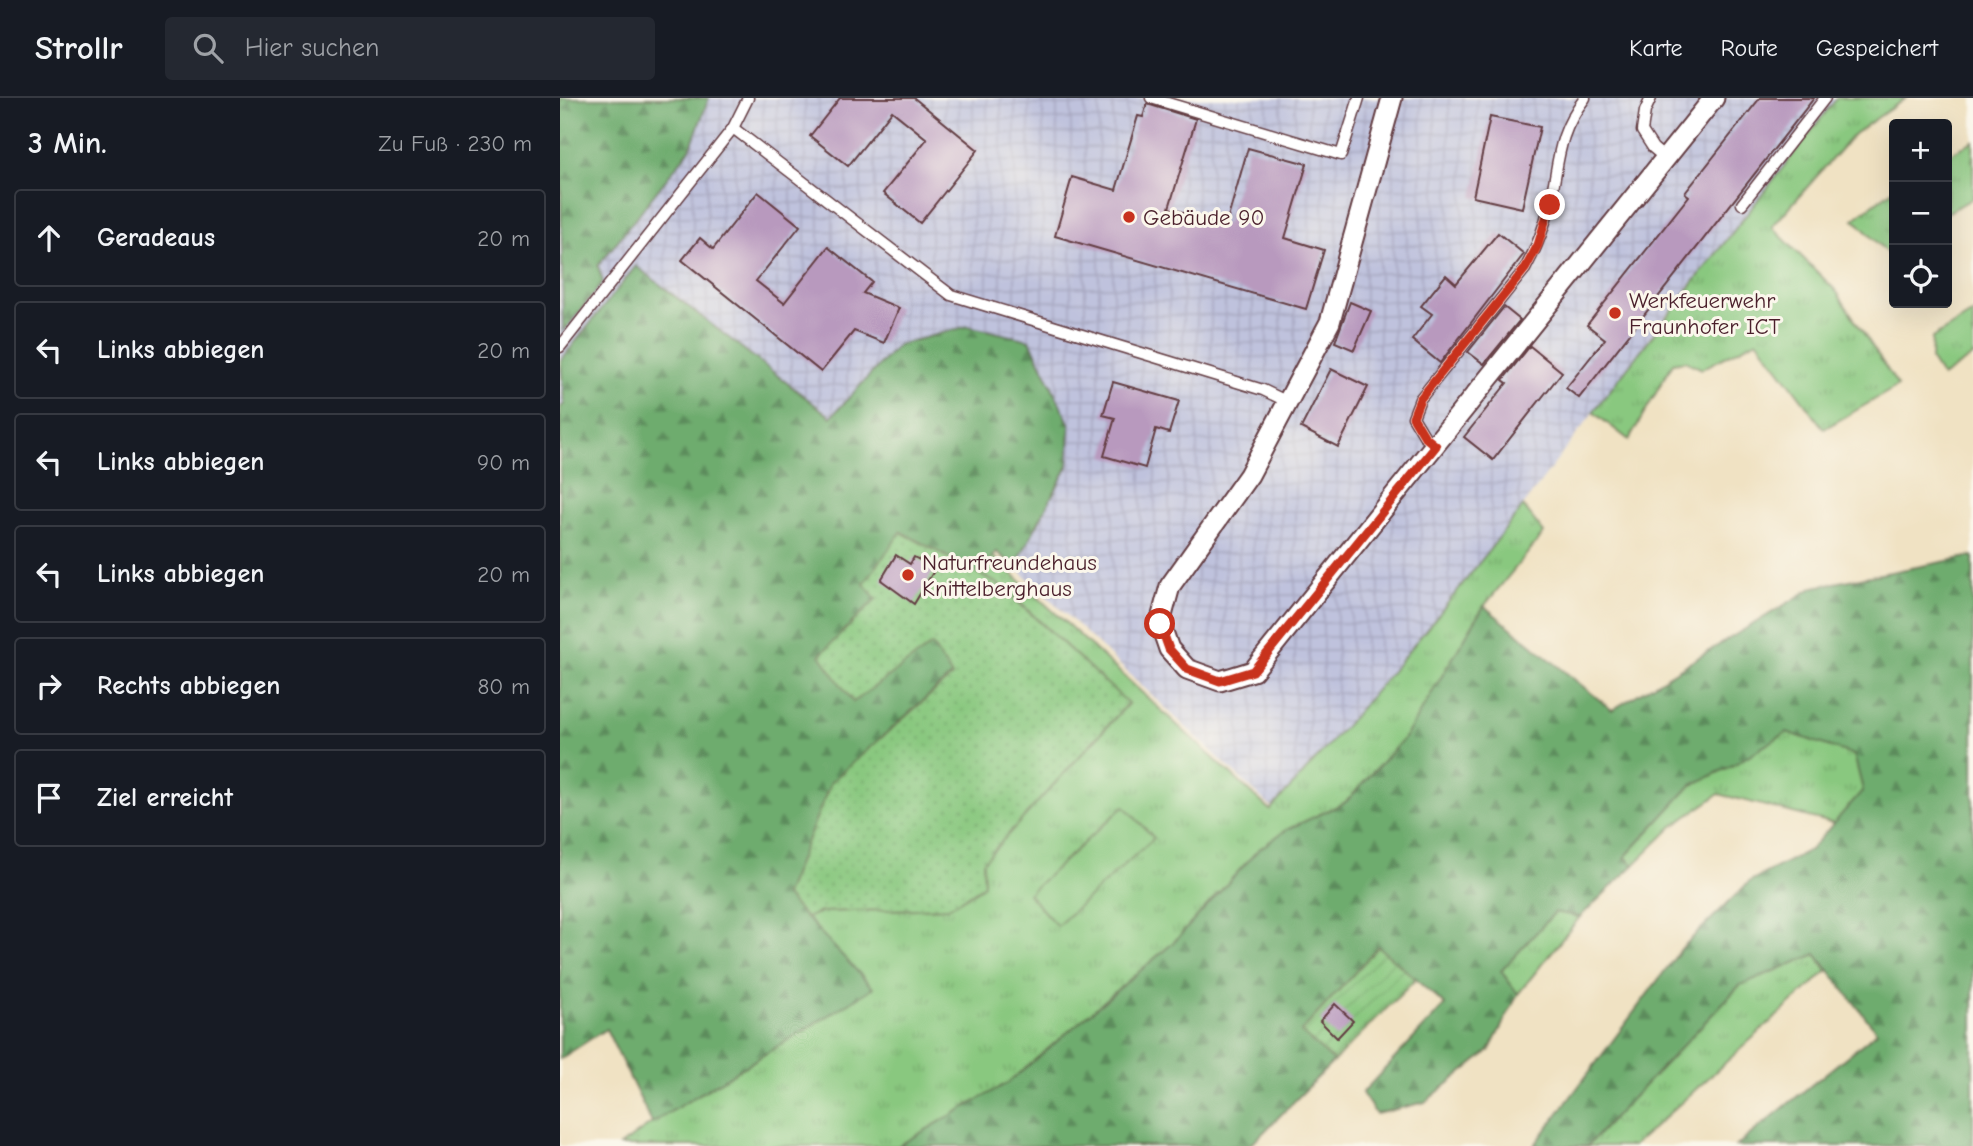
<!DOCTYPE html>
<html lang="de">
<head>
<meta charset="utf-8">
<style>
	body { margin:0; font-family:"Comic Neue",sans-serif; background:#242831; color:#f1f3f6 }
	.controls { position:absolute; right:21px; top:21px; display:grid; overflow:hidden; border-radius:7px; box-shadow:0 7px 28px #0002 }
	.controls button { width:63px; height:63px; display:grid; place-items:center; padding:0; border:0; border-bottom:2px solid #363941; background:#171b24; color:#f1f3f6; font:35px sans-serif }
	.stop { position:absolute; width:21px; height:21px; margin:-16px; border:5px solid #c8321e; border-radius:50%; background:#fff }
	.stop.end { background:#c8321e; border-color:#fff; box-shadow:0 2px 7px #0008 }
	.list { margin:0; padding:0; list-style:none }
	h2 { display:flex; justify-content:space-between; align-items:center; height:91px; margin:0; padding:0 28px; font-size:30px }
	h2 small { font-size:23px; font-weight:400; color:#9ea1a6 }
	.list li { display:grid; grid-template-columns:46px 1fr auto; gap:21px; align-items:center; box-sizing:border-box; height:98px; margin:0 14px 14px; padding:0 14px; border:2px solid #363941; border-radius:7px }
	.list b { display:block; font-size:26px; white-space:nowrap }
	.list em { font-size:23px; font-style:normal; color:#9ea1a6 }
	.icon { flex:none; width:38px; height:38px; fill:none; stroke:currentColor; stroke-width:2; stroke-linecap:round; stroke-linejoin:round }
	.map { position:relative; flex:none; width:1413px; height:1048px; overflow:hidden }
	header { display:flex; align-items:center; gap:42px; box-sizing:border-box; height:98px; padding:0 35px; background:#171b24; border-bottom:2px solid #363941 }
	header strong { font-size:33px }
	nav { display:flex; gap:38px; margin-inline-start:auto; font-size:24px }
	.search { width:490px; height:63px; background:#242831; display:flex; align-items:center; gap:18px; box-sizing:border-box; padding:0 24px; border-radius:7px; color:#9ea1a6; font-size:26px }
	main { display:flex }
	aside { flex:1; background:#171b24 }
	.map>svg:first-child { display:block }
</style>
</head>
<body>
<header>
<strong>Strollr</strong>
<div class="search"><svg class="icon" aria-label="search" viewBox="0 0 24 24"><circle cx="10" cy="10" r="6"/><path d="M15 15l6 6"/></svg>Hier suchen</div>
<nav><a>Karte</a><a>Route</a><a>Gespeichert</a></nav>
</header>
<main>
<aside>
<h2>3 Min.<small>Zu Fuß · 230 m</small></h2>
<ul class="list">
<li><svg class="icon" aria-label="ahead" viewBox="0 0 24 24"><path d="M12 20V5M6 11l6-6 6 6"/></svg><div><b>Geradeaus</b></div><em>20 m</em></li>
<li><svg class="icon" aria-label="left" viewBox="0 0 24 24"><path d="M17 20v-9H6M10 6l-5 5 5 5"/></svg><div><b>Links abbiegen</b></div><em>20 m</em></li>
<li><svg class="icon" aria-label="left" viewBox="0 0 24 24"><path d="M17 20v-9H6M10 6l-5 5 5 5"/></svg><div><b>Links abbiegen</b></div><em>90 m</em></li>
<li><svg class="icon" aria-label="left" viewBox="0 0 24 24"><path d="M17 20v-9H6M10 6l-5 5 5 5"/></svg><div><b>Links abbiegen</b></div><em>20 m</em></li>
<li><svg class="icon" aria-label="right" viewBox="0 0 24 24"><path d="M7 20v-9h11M14 6l5 5-5 5"/></svg><div><b>Rechts abbiegen</b></div><em>80 m</em></li>
<li><svg class="icon" aria-label="arrive" viewBox="0 0 24 24"><path d="M6 21V4h12l-3 4 3 4H6"/></svg><div><b>Ziel erreicht</b></div></li>
</ul>
</aside>
<div class="map">
<svg width="1413" height="1048" viewBox="0 0 1413 1048">
	<defs>
		<pattern id="industrial-grid" width="8" height="8" patternUnits="userSpaceOnUse" patternTransform="scale(1.75)"><rect width="8" height="8" fill="#bfc2dd"/><path d="M0 4h8M4 0v8" fill="none" stroke="#a6a6be"/></pattern>
		<pattern id="grass-tufts" width="24" height="20" patternUnits="userSpaceOnUse" patternTransform="scale(1.75)"><rect width="24" height="20" fill="#89c87f"/><path d="M3 7l-1-3M5 7V3M7 7l1-3M15 17l-1-3M17 17v-4M19 17l1-3" fill="none" stroke="#78ab6e"/></pattern>
		<pattern id="forest-firs" width="22" height="20" patternUnits="userSpaceOnUse" patternTransform="scale(1.75)"><rect width="22" height="20" fill="#6eac6e"/><path d="M5 1l3.5 6h-7zM16 11l3.5 6h-7z" fill="#5c8b5b"/></pattern>
		<pattern id="park-dots" width="8" height="8" patternUnits="userSpaceOnUse" patternTransform="scale(1.75)"><rect width="8" height="8" fill="#89c87f"/><path d="M2 2h.1M6 6h.1" fill="none" stroke="#78ab6e" stroke-width="1.8" stroke-linecap="round"/></pattern>
		<pattern id="garden-furrows" width="10" height="10" patternUnits="userSpaceOnUse" patternTransform="scale(1.75)"><rect width="10" height="10" fill="#89c87f"/><path d="M-1 1l2-2M0 10L10 0M9 11l2-2" fill="none" stroke="#78ab6e"/></pattern>
	</defs>
	<rect width="100%" height="100%" fill="#fbf7ec"/>
	<filter id="ink" filterUnits="userSpaceOnUse"><feTurbulence type="fractalNoise" baseFrequency=".0143" numOctaves="2"/><feDisplacementMap in="SourceGraphic" scale="14" xChannelSelector="R" yChannelSelector="G"/><feConvolveMatrix kernelMatrix="1 2 1 2 8 2 1 2 1" color-interpolation-filters="sRGB"/></filter>
	<filter id="wash" filterUnits="userSpaceOnUse"><feTurbulence type="fractalNoise" baseFrequency=".00686" numOctaves="4" result="noise"/><feDisplacementMap in="SourceGraphic" scale="28" xChannelSelector="R" yChannelSelector="G"/><feGaussianBlur stdDeviation="1.57" result="paint"/><feColorMatrix in="noise" values="0 0 0 0 0 0 0 0 0 0 0 0 0 0 0 0 0 1.4 0 .05"/><feComposite in="paint" operator="in"/></filter>
	<g filter="url(#wash)">
		<rect width="100%" height="100%" fill="#f0e2c3"/>
		<!-- industrial -->
		<path fill="url(#industrial-grid)" d="M149,0H1277L1095,232L878,521L784,632L712,710L462,475L343,373L76,168L1,262L4,306L0,310V64L38,169L130,51Z"/>
		<!-- grass -->
		<g fill="url(#grass-tufts)" stroke="#6a7455" stroke-width="2">
			<path d="M1277,0H1346L1294,36L1212,129L1276,193L1338,288L1264,331L1197,242L1142,271L1125,263L1113,265L1069,342L1033,314Z"/>
			<path d="M1413,43V100L1387,115V58Z"/>
			<path d="M1334,91V153L1329,157L1294,121Z"/>
			<path d="M1413,215V258L1382,279L1371,262L1372,240Z"/>
			<path d="M963,408L984,435L924,508L846,638L786,704L726,732L698,752L614,844L449,984L338,1048H60L92,1025L313,890L246,820L260,814L388,810L420,790L424,787L422,764L568,606L455,500L438,486L416,477L433,458L710,712C800,615 883,514 963,408Z"/>
			<path d="M1227,634L1295,657L1303,692L1276,726L1159,696L1113,728L1074,767L1065,759L1130,688L1173,667Z"/>
			<path d="M995,814L1020,819L958,896L941,873Z"/>
			<path d="M1256,856L1267,873L1073,1048H1027L1180,887Z"/>
		</g>
		<!-- forest -->
		<g fill="url(#forest-firs)" stroke="#5c664c" stroke-width="2">
			<path d="M0,0H149L130,51L38,168L43,184L3,234Z"/>
			<path d="M76,168L271,319L338,247L408,228L470,242L510,327L508,368L455,469L437,454L416,477L341,434L316,501L260,557L373,547L392,577L271,684L225,797L313,890L92,1025L46,931L0,961V310L4,306L1,262Z"/>
			<path d="M1413,458V1048H1176L1317,934L1256,856L1180,887L1027,1048H974L1122,850L1190,783L1250,752L1303,692L1294,657L1227,634L1173,667L1130,688L1065,759L1074,767L1020,819L995,814L941,873L958,896L929,953L865,1004L816,1016L802,995L885,907L818,849L741,934L774,963L694,1044L686,1048H338L449,984L614,844L698,752L726,732L786,704L846,638L924,508L1052,612L1254,489Z"/>
		</g>
		<!-- park -->
		<path fill="url(#park-dots)" stroke="#6a7455" stroke-width="2" d="M341,434L438,486L568,605L423,764L424,787L388,810L260,814L246,820L225,797L271,684L392,578L372,547L293,604L260,557L316,501L304,486Z"/>
		<!-- garden -->
		<path fill="url(#garden-furrows)" stroke="#6a7455" stroke-width="2" d="M818,849L856,881L774,963L741,934Z"/>
		<!-- pitch -->
		<path fill="#89c87f" stroke="#6a7455" stroke-width="2" d="M564,708L594,740L497,828L468,796Z"/>
		<g id="blocks">
			<!-- building -->
			<g fill="#b899be">
				<path d="M280,0H354L418,52L360,125L323,95L367,41L332,13L288,68L250,38Z"/>
				<path d="M1200,0H1254L1019,300L1006,290L1045,241L1027,227L1129,98L1125,95Z"/>
				<path d="M587,6L636,21L609,110L666,127L688,50L747,66L725,140L764,152L746,211L495,138L512,79L556,92L578,18L583,19Z"/>
				<path d="M930,19L980,29L962,110L913,99Z"/>
				<path d="M198,94L240,128L196,183L224,205L268,149L312,184L303,195L339,210L324,245L294,233L261,274L122,162L140,140L153,151Z"/>
				<path d="M938,135L964,156L880,265L852,242L872,216L861,208L886,177L896,186Z"/>
				<path d="M790,204L811,213L794,252L775,244Z"/>
				<path d="M944,209L960,222L924,266L908,254Z"/>
				<path d="M970,248L1002,274L933,362L904,339L947,285L943,282Z"/>
				<path d="M771,271L808,289L778,349L741,330Z"/>
				<path d="M553,284L619,303L609,335L596,331L585,370L544,358L555,320L543,317Z"/>
				<path d="M336,457L350,466L354,459L375,471L354,506L321,482Z"/>
				<path d="M775,906L793,923L777,940L760,923Z"/>
			</g>
		</g>
	</g>
	<g filter="url(#ink)">
		<use href="#blocks" fill-opacity="0" stroke="#633c42" stroke-width="2"/>
		<g fill="none" stroke-linecap="round" stroke-linejoin="round">
			<!-- service casing -->
			<g stroke="#633c42" stroke-width="13">
				<g id="service">
					<path d="M591,0L781,57L799,0"/>
					<path d="M1091,0L1085,13L1082,33L1093,50L1105,60"/>
					<path d="M173,30L188,0"/>
					<path d="M1182,106L1265,0"/>
					<path d="M0,249L173,30L391,197L703,292L728,304"/>
					<path d="M875,348L865,339L853,319L860,301L965,171C976,151 984,131 989,109C1000,65 995,39 1025,0"/>
				</g>
			</g>
			<!-- minor casing -->
			<g stroke="#633c42" stroke-width="23">
				<path id="minor" d="M832,0L770,224L689,377L610,488L600,525L609,551L627,571L660,583L693,573L1154,0"/>
			</g>
			<!-- service -->
			<use href="#service" stroke="#fff" stroke-width="10"/>
			<!-- minor -->
			<use href="#minor" stroke="#fff" stroke-width="19"/>
		</g>
	</g>
	<g fill="none" stroke-linecap="round" stroke-linejoin="round" filter="url(#ink)">
		<!-- route -->
		<path stroke="#c8321e" stroke-width="9" d="M600,526L609,551L627,571L660,583L693,573L876,348L865,339L853,319L860,301L965,171L978,147L990,107"/>
	</g>
	<!-- markers -->
	<g fill="#c8321e" stroke="#fbf7ec" stroke-width="2.5">
		<circle cx="569" cy="119" r="7"/>
		<circle cx="1055" cy="215" r="7"/>
		<circle cx="348" cy="477" r="7"/>
	</g>
	<g text-anchor="middle" stroke-width="6" stroke-linejoin="round" paint-order="stroke">
		<!-- poi labels -->
		<g font-size="23" fill="#4a1f2b" stroke="#fbf7ec" text-anchor="start">
			<text x="583" y="127">Gebäude 90</text>
			<text x="1069" y="210">Werkfeuerwehr<tspan x="1069" dy="26">Fraunhofer ICT</tspan></text>
			<text x="362" y="472">Naturfreundehaus<tspan x="362" dy="26">Knittelberghaus</tspan></text>
		</g>
	</g>
</svg>
<div class="controls">
<button>+</button>
<button>−</button>
<button><svg class="icon" aria-label="locate" viewBox="0 0 24 24"><circle cx="12" cy="12" r="6"/><path d="M12 2v4M12 18v4M2 12h4M18 12h4"/></svg></button>
</div>
<div class="stop" style="left:600px;top:526px"></div>
<div class="stop end" style="left:990px;top:107px"></div>
</div>
</main>
</body>
</html>
